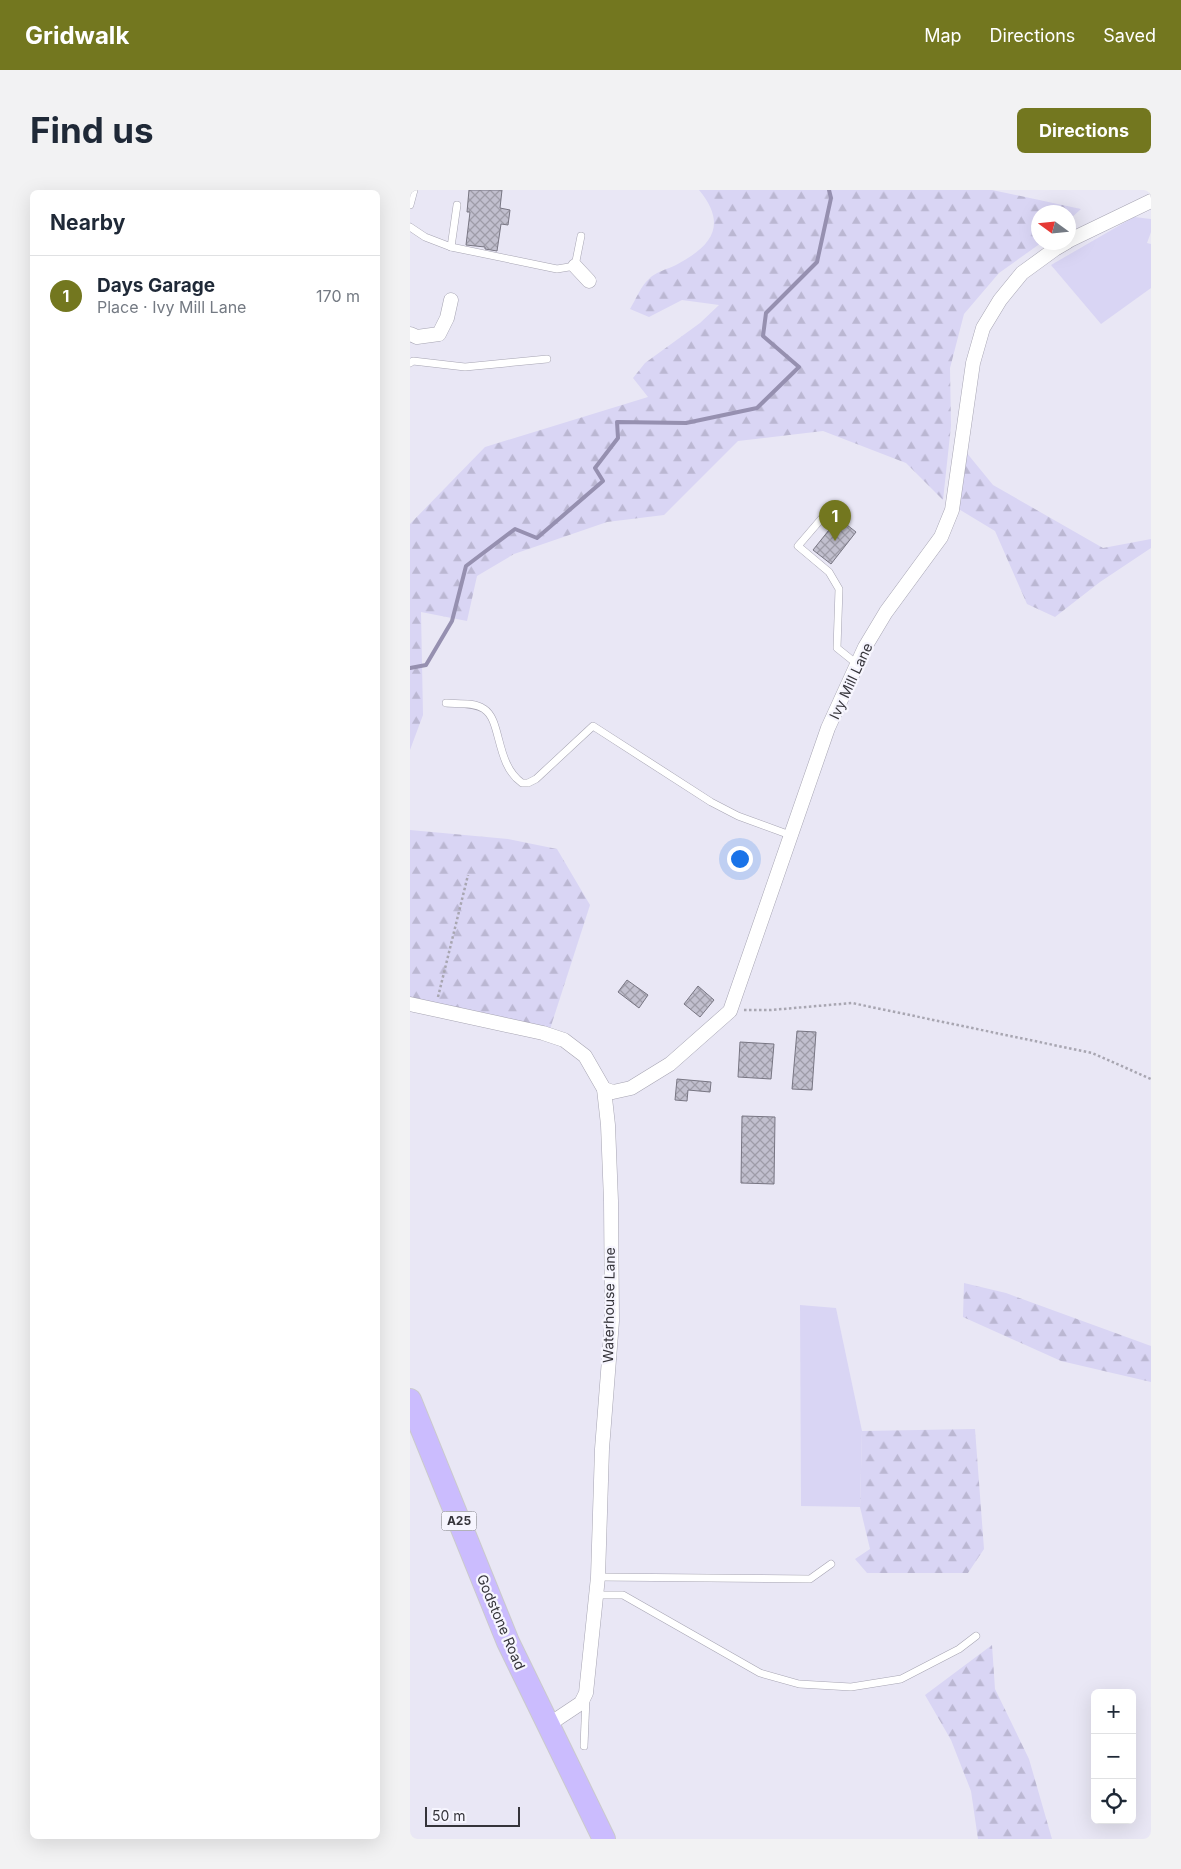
<!DOCTYPE html>
<html lang="en">
<head>
<meta charset="utf-8">
<style>
	body { margin:0; font-family:Inter,sans-serif; background:#f2f2f3; color:#1f2937 }
	.controls { position:absolute; right:15px; bottom:15px; display:grid; overflow:hidden; border-radius:8px; box-shadow:0 5px 20px #0002 }
	.controls button { width:45px; height:45px; display:grid; place-items:center; padding:0; border:0; border-bottom:1px solid #e0e1e3; background:#fff; color:#1f2937; font:25px sans-serif }
	.compass { position:absolute; left:621px; top:15px; width:45px; height:45px; border-radius:50%; background:#fff; box-shadow:0 5px 20px #0002; rotate:285deg }
	.scale { position:absolute; left:15px; bottom:12px; width:95px; box-sizing:border-box; padding-left:5px; border:2px solid #35343a; border-top:0; font-size:14px; line-height:18px; white-space:nowrap; color:#35343a; -webkit-text-stroke:4px #f6f5fe; paint-order:stroke }
	.you { position:absolute; left:329px; top:668px; width:18px; height:18px; margin:-12px; border:4px solid #fff; border-radius:50%; background:#1a73e8; box-shadow:0 0 0 8px #1a73e833 }
	.badge { display:grid; place-items:center; width:32px; height:32px; border-radius:50%; background:#73771f; color:#fff; font-size:16px; font-weight:700 }
	.pin { position:absolute; translate:-50% -41px; filter:drop-shadow(0 1px 2px #0008) }
	.pin::after { content:''; position:absolute; top:26px; width:18px; height:15px; background:inherit; clip-path:polygon(0 0,100% 0,50% 100%) }
	.list { margin:0; padding:0; list-style:none }
	h2 { display:flex; justify-content:space-between; align-items:center; height:65px; margin:0; padding:0 20px; font-size:21px }
	h2 small { font-size:16px; font-weight:400; color:#747a83 }
	.list li { display:grid; grid-template-columns:32px 1fr auto; gap:15px; align-items:center; box-sizing:border-box; height:80px; padding:0 20px; border-top:1px solid #e0e1e3 }
	.list b { display:block; font-size:19px; white-space:nowrap }
	.list p { margin:0; font-size:16px; white-space:nowrap; color:#747a83 }
	.list em { font-size:16px; font-style:normal; color:#747a83 }
	.icon { flex:none; width:28px; height:28px; fill:none; stroke:currentColor; stroke-width:2; stroke-linecap:round; stroke-linejoin:round }
	.map { position:relative; flex:none; width:741px; height:1649px; overflow:hidden; border-radius:8px }
	header { display:flex; align-items:center; gap:30px; box-sizing:border-box; height:70px; padding:0 25px; background:#73771f; color:#fff }
	header strong { font-size:24px }
	nav { display:flex; gap:28px; margin-inline-start:auto; font-size:18px }
	.intro { display:flex; align-items:center; justify-content:space-between; box-sizing:border-box; height:120px; padding:0 30px }
	h1 { margin:0; font-size:35px }
	.button { padding:12px 22px; border-radius:8px; background:#73771f; color:#fff; font-size:18px; font-weight:700 }
	main { display:flex; gap:30px; padding:0 30px }
	aside { flex:1; background:#fff; border-radius:8px; box-shadow:0 5px 20px #0002 }
	.map>svg:first-child { display:block }
</style>
</head>
<body>
<header>
<strong>Gridwalk</strong>
<nav><a>Map</a><a>Directions</a><a>Saved</a></nav>
</header>
<div class="intro"><h1>Find us</h1><a class="button">Directions</a></div>
<main>
<aside>
<h2>Nearby<small></small></h2>
<ul class="list">
<li><span class="badge">1</span><div><b>Days Garage</b><p>Place · Ivy Mill Lane</p></div><em>170 m</em></li>
</ul>
</aside>
<div class="map">
<svg width="741" height="1649" viewBox="0 0 741 1649">
	<defs>
		<pattern id="forest-firs" width="22" height="20" patternUnits="userSpaceOnUse" patternTransform="scale(1.25)"><rect width="22" height="20" fill="#d9d5f4"/><path d="M5 1l3.5 6h-7zM16 11l3.5 6h-7z" fill="#bbb7d2"/></pattern>
		<pattern id="building-cross-hatch" width="8" height="8" patternUnits="userSpaceOnUse" patternTransform="scale(1.25)"><rect width="8" height="8" fill="#c1bfce"/><path d="M0 0l8 8M0 8l8-8" fill="none" stroke="#9e9ca8"/></pattern>
	</defs>
	<rect width="100%" height="100%" fill="#e9e7f5"/>
	<!-- green -->
	<g fill="#d9d5f4">
		<path d="M724,27L741,29V42L737,53L741,54V98L691,134L641,75Z"/>
		<path d="M390,1115L426,1118L452,1241L450,1317L391,1316Z"/>
	</g>
	<!-- forest -->
	<g fill="url(#forest-firs)">
		<path d="M289,0H582L671,19L659,30L658,22H628V52L631,53L589,83L554,124L540,178L541,236L533,310L496,273L413,241L328,251L254,325L197,332L104,364L67,386L57,431L11,422L13,525L0,560V334L75,257L238,207L223,188L235,173L290,133L309,115L272,110L239,127L220,119C225,111 232,94 239,89C245,82 258,79 266,75C302,56 318,35 289,0Z"/>
		<path d="M556,262L583,295L693,358L741,349V358L690,392L645,427L617,414L585,341L547,318Z"/>
		<path d="M0,640L98,649L147,659L180,715L140,839L0,808Z"/>
		<path d="M554,1093L596,1103L741,1156V1192L651,1171L553,1127Z"/>
		<path d="M565,1239L574,1359L558,1383H457L445,1369L460,1359L450,1317L452,1241Z"/>
		<path d="M582,1455L585,1499L619,1569L642,1649H568L561,1601L541,1550L515,1505Z"/>
	</g>
	<g fill="none" stroke-linecap="round" stroke-linejoin="round">
		<!-- stream -->
		<path stroke="#9690b0" stroke-width="4" d="M0,478L16,475L42,431L56,376L105,339L127,348L193,291L185,278L208,248L207,232L276,233L347,218L389,177L353,146L356,123L407,72L421,8L419,0"/>
	</g>
	<!-- building -->
	<g fill="url(#building-cross-hatch)" stroke="#787683">
		<path d="M59,0H92L90,18L100,20L98,35L91,34L87,61L75,59V57L56,55L60,22H57Z"/>
		<path d="M432,331L446,342L421,374L403,360L423,335L426,337Z"/>
		<path d="M217,790L238,805L229,818L208,802Z"/>
		<path d="M288,796L304,810L290,827L274,814Z"/>
		<path d="M387,841L406,842L402,900L382,899Z"/>
		<path d="M330,852L364,854L361,889L328,887Z"/>
		<path d="M267,889L301,892L300,902L278,900L277,911L265,910Z"/>
		<path d="M332,926L365,927L364,994L331,993Z"/>
	</g>
	<g fill="none" stroke-linecap="round" stroke-linejoin="round">
		<!-- lane casing -->
		<g stroke="#a6a4b2" stroke-width="8">
			<g id="lane">
				<path d="M0,15L4,0"/>
				<path d="M0,37L15,47L41,57L147,79L165,76L171,46"/>
				<path d="M41,57L47,15"/>
				<path d="M0,173L3,171L55,177L137,169"/>
				<path d="M412,328L388,356L419,382L429,399L427,458L447,474"/>
				<path d="M36,513C47,514 64,512 74,519C92,530 85,574 112,593H118L126,589L183,536L301,612L328,626L380,645"/>
				<path d="M188,1387L400,1389L421,1374"/>
				<path d="M187,1405H213L350,1483L389,1494L441,1497L491,1489L549,1459L566,1446"/>
				<path d="M174,1556L176,1508"/>
			</g>
		</g>
		<!-- street casing -->
		<g stroke="#a6a4b2" stroke-width="15">
			<g id="street">
				<path d="M658,51L741,11"/>
				<path d="M165,76L179,91"/>
				<path d="M0,144L7,147L29,144L37,128L41,110"/>
				<path d="M0,814L133,843L154,850L175,866L194,899L198,935L201,1011L202,1131L192,1259L188,1387L176,1503L171,1513L138,1535"/>
				<path d="M194,899L203,902L221,898L260,874L320,821L418,538L455,457L476,422L531,347L542,320L563,173L573,138L590,110L612,83L645,59L657,52"/>
			</g>
		</g>
		<!-- primary casing -->
		<g stroke="#cacacc" stroke-width="24">
			<path id="primary" d="M0,1210L98,1452L194,1649"/>
		</g>
		<!-- path -->
		<g stroke="#a8a6b1" stroke-width="2.5" stroke-dasharray="2.5 2.5" stroke-linecap="butt">
			<path d="M28,807L58,685"/>
			<path d="M334,820H361L442,813L682,863L741,889"/>
		</g>
		<!-- lane -->
		<use href="#lane" stroke="#fff" stroke-width="7"/>
		<!-- street -->
		<use href="#street" stroke="#fff" stroke-width="14"/>
		<!-- primary -->
		<use href="#primary" stroke="#cbbcfe" stroke-width="22"/>
	</g>
	<g text-anchor="middle" stroke-width="4.5" stroke-linejoin="round" paint-order="stroke">
		<!-- shield labels -->
		<rect fill="#f6f5fe" stroke="#6f6e75" stroke-width="1" x="31.5" y="1321.5" width="35" height="19" rx="4"/>
		<g font-size="12" font-weight="bold" fill="#35343a">
			<text x="49" y="1335">A25</text>
		</g>
		<!-- street labels -->
		<g font-size="14" fill="#35343a" stroke="#f6f5fe">
			<text transform="translate(441 491) rotate(-65)" y="5">Ivy Mill Lane</text>
			<text transform="translate(199 1115) rotate(-89)" y="5">Waterhouse Lane</text>
			<text transform="translate(91 1432) rotate(67)" y="5">Godstone Road</text>
		</g>
	</g>
</svg>
<div class="controls">
<button>+</button>
<button>−</button>
<button><svg class="icon" aria-label="locate" viewBox="0 0 24 24"><circle cx="12" cy="12" r="6"/><path d="M12 2v4M12 18v4M2 12h4M18 12h4"/></svg></button>
</div>
<svg class="compass" viewBox="-18 -18 36 36"><path d="M0-13l5 13h-10z" fill="#e53935"/><path d="M0 13l5-13h-10z" fill="#747a83"/></svg>
<div class="scale">50 m</div>
<div class="you"></div>
<div class="pin badge" style="left:425px;top:351px">1</div>
</div>
</main>
</body>
</html>
